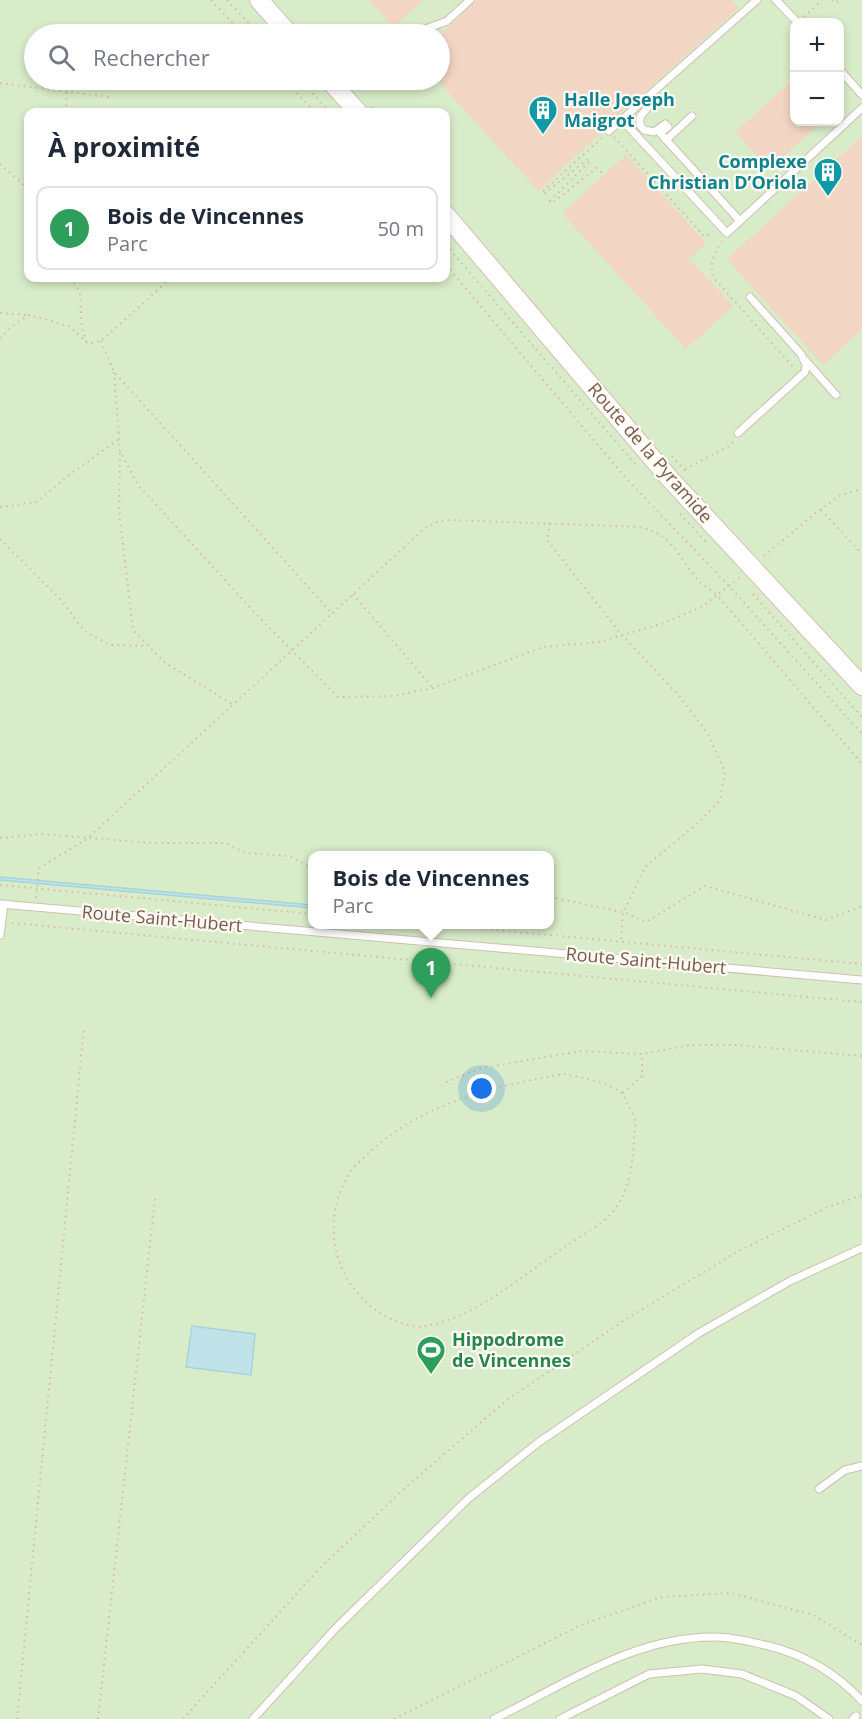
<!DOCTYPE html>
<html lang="fr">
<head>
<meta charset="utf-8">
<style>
	body { margin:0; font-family:"Open Sans",sans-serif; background:#f2f2f3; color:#1f2937 }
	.controls { position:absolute; right:18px; top:18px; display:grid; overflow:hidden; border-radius:12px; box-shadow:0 3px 9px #0003 }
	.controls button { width:54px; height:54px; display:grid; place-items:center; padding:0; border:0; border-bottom:2px solid #e0e1e3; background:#fff; color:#1f2937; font:30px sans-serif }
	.you { position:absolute; left:482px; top:1089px; width:21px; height:21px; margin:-15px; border:4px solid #fff; border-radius:50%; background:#1a73e8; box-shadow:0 0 0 9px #1a73e833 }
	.badge { display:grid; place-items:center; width:39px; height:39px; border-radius:50%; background:#e76f51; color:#fff; font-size:20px; font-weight:700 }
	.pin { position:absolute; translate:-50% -50px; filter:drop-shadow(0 2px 3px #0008) }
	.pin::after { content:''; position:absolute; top:32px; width:21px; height:18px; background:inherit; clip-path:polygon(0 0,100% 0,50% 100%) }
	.popup { position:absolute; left:308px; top:851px; width:246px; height:78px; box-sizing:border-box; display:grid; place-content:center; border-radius:12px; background:#fff; filter:drop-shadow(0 2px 4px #0005); font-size:20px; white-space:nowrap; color:#747a83 }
	.popup b { font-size:22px; color:#1f2937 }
	.popup::after { content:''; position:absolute; left:50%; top:100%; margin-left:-12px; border:12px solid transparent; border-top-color:#fff }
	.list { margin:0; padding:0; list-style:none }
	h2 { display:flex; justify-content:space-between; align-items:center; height:78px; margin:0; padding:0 24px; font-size:26px }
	h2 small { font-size:20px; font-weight:400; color:#747a83 }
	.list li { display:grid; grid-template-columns:39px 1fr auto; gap:18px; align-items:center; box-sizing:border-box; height:84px; margin:0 12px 12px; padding:0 12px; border:2px solid #e0e1e3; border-radius:12px }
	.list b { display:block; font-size:22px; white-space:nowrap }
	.list p { margin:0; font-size:20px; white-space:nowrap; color:#747a83 }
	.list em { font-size:20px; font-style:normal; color:#747a83 }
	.icon { flex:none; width:33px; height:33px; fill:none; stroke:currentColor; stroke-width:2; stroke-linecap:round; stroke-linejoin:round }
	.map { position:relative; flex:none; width:862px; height:1719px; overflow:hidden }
	.search { position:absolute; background:#fff; box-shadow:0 3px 9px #0003; left:24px; top:24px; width:426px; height:66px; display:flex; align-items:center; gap:15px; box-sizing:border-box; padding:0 21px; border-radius:33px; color:#747a83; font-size:22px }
	.panel { position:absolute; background:#fff; box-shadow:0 3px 9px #0003; left:24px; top:108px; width:426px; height:174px; border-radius:12px }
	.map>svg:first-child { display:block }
</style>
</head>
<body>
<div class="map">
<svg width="862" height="1719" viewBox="0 0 862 1719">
	<rect width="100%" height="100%" fill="#fdf6ec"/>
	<!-- green -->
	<path fill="#d8ecc9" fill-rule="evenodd" d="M0,0H862V1719H0ZM794,22H840V122H794ZM34,34H440V80H34ZM28,112H446V278H28ZM312,856H550V924H312Z"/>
	<!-- water -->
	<g fill="#bfe3e8" stroke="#a5d3da" stroke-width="1.5">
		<path d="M0,877L312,905V908L0,880Z"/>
		<path d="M192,1326L255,1334L251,1375L186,1367Z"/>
	</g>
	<!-- building -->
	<g fill="#f3d5c3">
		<path d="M369,0H423L394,27Z"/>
		<path d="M477,0H732L739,8L605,127L603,131L538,191L440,83V35Z"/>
		<path d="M795,78V122H822L769,169L735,132Z"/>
		<path d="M862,136V329L823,365L727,259Z"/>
		<path d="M626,155L706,243L689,259L733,306L686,349L562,213Z"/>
	</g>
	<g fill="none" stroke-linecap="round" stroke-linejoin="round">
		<!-- lane casing -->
		<g stroke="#d1beb0" stroke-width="9">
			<g id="lane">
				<path d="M776,0L797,22"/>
				<path d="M412,34L447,21L470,0"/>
				<path d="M840,70L862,95"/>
				<path d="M649,106L640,117V125L644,130L654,132L665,124L668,127L660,133L740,221"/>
				<path d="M623,121L727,233L862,108"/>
				<path d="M609,131L757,0"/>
				<path d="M666,140L692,116"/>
				<path d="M806,361L836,395"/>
				<path d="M738,433L805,372L806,365L801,354L750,297"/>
				<path d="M0,904L862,980"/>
				<path d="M0,935L4,904"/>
				<path d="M819,1489L845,1470L862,1466"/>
				<path d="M253,1719L336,1628L469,1498L539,1442L699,1333L790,1281L862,1248"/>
				<path d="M494,1719C564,1685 635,1636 715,1637C733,1637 752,1642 769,1646C805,1655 837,1674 862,1701"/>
				<path d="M560,1719L649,1674L702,1669L742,1674L796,1696L829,1719"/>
				<path d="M853,1719L856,1716"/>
			</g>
		</g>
		<!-- secondary casing -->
		<g stroke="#d6c0b0" stroke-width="20">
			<g id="secondary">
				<path d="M259,0L289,34"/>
				<path d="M329,80L358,112"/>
				<path d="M446,215L670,479L862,686"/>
			</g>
		</g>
		<!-- path -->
		<g stroke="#d9b8a5" stroke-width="2" stroke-dasharray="1.5 4.5" stroke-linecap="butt">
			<path d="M211,0L243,34"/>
			<path d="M227,0L259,34"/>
			<path d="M832,0L835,3L839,0"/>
			<path d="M804,17L822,0"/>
			<path d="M305,29L309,34"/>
			<path d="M284,80L315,112"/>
			<path d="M300,80L330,112"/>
			<path d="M0,83L109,97"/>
			<path d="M372,107L377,112"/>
			<path d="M66,112L67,91"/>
			<path d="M614,137L705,237L712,231"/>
			<path d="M602,138L542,192L544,194L588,159L590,161L550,201L552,203L597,168L604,175"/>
			<path d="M0,164L28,189"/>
			<path d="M446,192L453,202"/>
			<path d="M722,241C715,252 709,263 713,277L795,369"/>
			<path d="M446,245L636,465"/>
			<path d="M446,265L625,477L729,586L862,734"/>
			<path d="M71,278L80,293L82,329L87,343"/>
			<path d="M0,313L29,315"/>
			<path d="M0,338L15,324L29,315L69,326L88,344L101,341L171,278"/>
			<path d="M101,341L114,372L331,612"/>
			<path d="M114,372L120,451L138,485L256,614L338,697L394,696L433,688L543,647L599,642L661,624L702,607L717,595L862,764"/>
			<path d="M120,453L119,511L133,630L165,663L232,704"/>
			<path d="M672,456L686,472"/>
			<path d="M685,469L731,445L734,441"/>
			<path d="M0,507L37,502L65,478L119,439"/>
			<path d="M821,510L862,554"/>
			<path d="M680,514L707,543"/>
			<path d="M550,523L547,540L621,634L680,697L708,734L725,772L720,800L699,822L645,867L623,913L621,942"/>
			<path d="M0,539L63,602L84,631L110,645L148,646"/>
			<path d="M764,556L813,515L841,495L862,489"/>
			<path d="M353,594L433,688"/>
			<path d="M753,594L862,717"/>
			<path d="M0,838L43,834L150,843H226L245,853L290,856L312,868"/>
			<path d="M0,885L312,914"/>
			<path d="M550,897L626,913L646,922L705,886L826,920L862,906"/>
			<path d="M36,898L39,868L87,839L425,528L439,521L452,520L639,527C673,534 678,557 698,580C703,586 711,590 717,595L741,577"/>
			<path d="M12,923L862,1002"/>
			<path d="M431,924L862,964"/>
			<path d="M564,1074C583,1078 604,1081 620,1092C624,1094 625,1099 627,1103C629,1108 634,1114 635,1120C636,1125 634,1132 634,1138C633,1165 629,1193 611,1214C601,1225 579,1237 566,1246C523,1275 477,1317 426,1326C413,1329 398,1322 387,1317C334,1289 318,1222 350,1172C354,1165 363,1159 369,1153C421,1103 496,1086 564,1074Z"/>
			<path d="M446,1082L482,1068L581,1051L642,1054L690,1045H735L862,1056"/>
			<path d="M623,1093L642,1076V1054"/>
			<path d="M17,1719L84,1027"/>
			<path d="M98,1719L155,1199"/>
			<path d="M183,1719L319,1569L406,1487L507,1400L626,1319L737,1252L826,1208L862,1195"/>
			<path d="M394,1719L581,1625L661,1597L731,1593L813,1615L862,1645"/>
		</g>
		<!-- lane -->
		<use href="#lane" stroke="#fff" stroke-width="7"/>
		<!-- secondary -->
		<use href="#secondary" stroke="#fff" stroke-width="18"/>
	</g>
	<!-- icons -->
	<defs>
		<g id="building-pin" transform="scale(1.5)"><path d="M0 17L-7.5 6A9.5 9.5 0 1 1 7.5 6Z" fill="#0f9aa8" stroke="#fffaf3"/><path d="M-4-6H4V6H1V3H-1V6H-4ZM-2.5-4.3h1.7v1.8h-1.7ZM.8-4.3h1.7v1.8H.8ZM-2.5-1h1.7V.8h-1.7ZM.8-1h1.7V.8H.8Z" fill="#fff"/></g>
		<g id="stadium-pin" transform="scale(1.5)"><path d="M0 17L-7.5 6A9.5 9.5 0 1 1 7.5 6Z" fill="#2e9e5b" stroke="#fffaf3"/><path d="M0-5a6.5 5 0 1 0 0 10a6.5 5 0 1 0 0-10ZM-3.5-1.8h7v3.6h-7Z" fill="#fff"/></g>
	</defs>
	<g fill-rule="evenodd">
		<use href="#building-pin" x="543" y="110"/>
		<use href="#building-pin" x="828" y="172"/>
		<use href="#stadium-pin" x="431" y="1350"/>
	</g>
	<g text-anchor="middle" stroke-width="4.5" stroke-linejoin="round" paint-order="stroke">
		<!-- culture labels -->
		<g font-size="18" font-weight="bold" fill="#0d838f" stroke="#fffaf3" text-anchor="start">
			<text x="564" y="106">Halle Joseph<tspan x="564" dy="21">Maigrot</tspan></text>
			<text x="807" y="168" text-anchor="end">Complexe<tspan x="807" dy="21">Christian D’Oriola</tspan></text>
		</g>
		<!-- street labels -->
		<g font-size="18" fill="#7a5c4d" stroke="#fffaf3">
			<text transform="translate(650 453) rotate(49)" y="6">Route de la Pyramide</text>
			<text transform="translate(162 919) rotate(5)" y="6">Route Saint-Hubert</text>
			<text transform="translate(646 961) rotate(5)" y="6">Route Saint-Hubert</text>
		</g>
		<!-- leisure labels -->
		<g font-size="18" font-weight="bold" fill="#27864d" stroke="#fffaf3" text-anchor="start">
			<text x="452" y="1346">Hippodrome<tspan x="452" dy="21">de Vincennes</tspan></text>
		</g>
	</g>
</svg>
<div class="controls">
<button>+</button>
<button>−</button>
</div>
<div class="you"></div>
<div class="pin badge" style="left:431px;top:998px;background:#2e9e5b">1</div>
<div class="popup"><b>Bois de Vincennes</b>Parc</div>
<div class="search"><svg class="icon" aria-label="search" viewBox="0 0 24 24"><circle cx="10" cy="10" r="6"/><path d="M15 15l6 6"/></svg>Rechercher</div>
<section class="panel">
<h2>À proximité<small></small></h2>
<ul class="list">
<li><span class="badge" style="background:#2e9e5b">1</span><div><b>Bois de Vincennes</b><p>Parc</p></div><em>50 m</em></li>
</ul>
</section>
</div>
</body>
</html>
